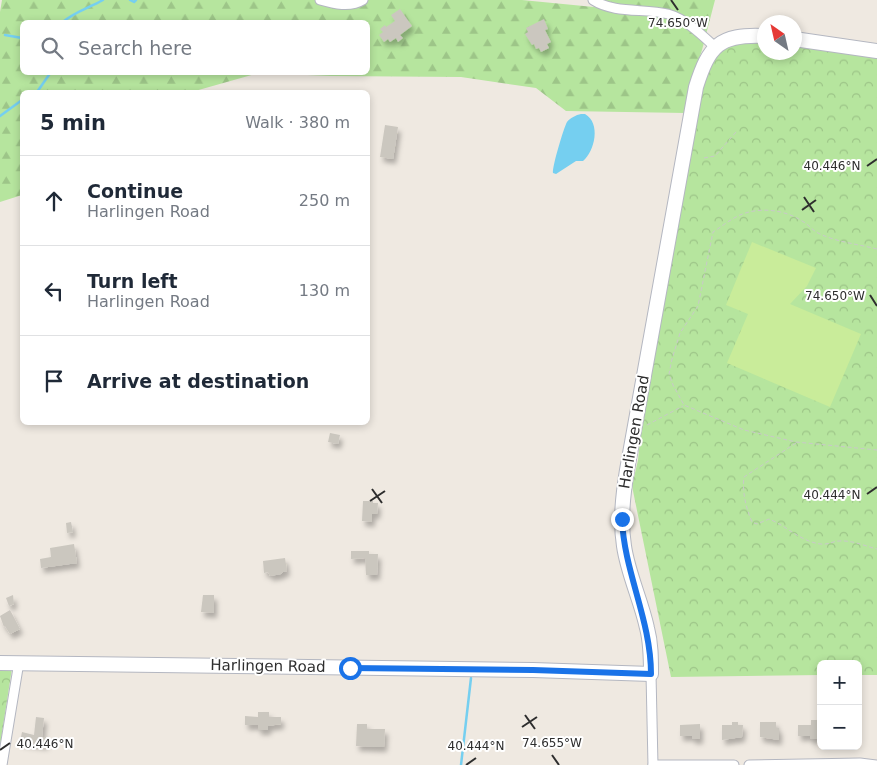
<!DOCTYPE html>
<html lang="en">
<head>
<meta charset="utf-8">
<style>
	body { margin:0; font-family:"DejaVu Sans",sans-serif; background:#f2f2f3; color:#1f2937 }
	.controls { position:absolute; right:15px; bottom:15px; display:grid; overflow:hidden; border-radius:8px; box-shadow:0 2px 8px #0003 }
	.controls button { width:45px; height:45px; display:grid; place-items:center; padding:0; border:0; border-bottom:1px solid #e0e1e3; background:#fff; color:#1f2937; font:25px sans-serif }
	.compass { position:absolute; left:757px; top:15px; width:45px; height:45px; border-radius:50%; background:#fff; box-shadow:0 2px 8px #0003; rotate:326deg }
	.stop { position:absolute; width:15px; height:15px; margin:-11px; border:4px solid #1a73e8; border-radius:50%; background:#fff }
	.stop.end { background:#1a73e8; border-color:#fff; box-shadow:0 1px 5px #0008 }
	.list { margin:0; padding:0; list-style:none }
	h2 { display:flex; justify-content:space-between; align-items:center; height:65px; margin:0; padding:0 20px; font-size:21px }
	h2 small { font-size:16px; font-weight:400; color:#747a83 }
	.list li { display:grid; grid-template-columns:32px 1fr auto; gap:15px; align-items:center; box-sizing:border-box; height:90px; padding:0 20px; border-top:1px solid #e0e1e3 }
	.list b { display:block; font-size:19px; white-space:nowrap }
	.list p { margin:0; font-size:16px; white-space:nowrap; color:#747a83 }
	.list em { font-size:16px; font-style:normal; color:#747a83 }
	.icon { flex:none; width:28px; height:28px; fill:none; stroke:currentColor; stroke-width:2; stroke-linecap:round; stroke-linejoin:round }
	.map { position:relative; flex:none; width:877px; height:765px; overflow:hidden }
	.search { position:absolute; background:#fff; box-shadow:0 2px 8px #0003; left:20px; top:20px; width:350px; height:55px; display:flex; align-items:center; gap:12px; box-sizing:border-box; padding:0 18px; border-radius:8px; color:#747a83; font-size:19px }
	.panel { position:absolute; background:#fff; box-shadow:0 2px 8px #0003; left:20px; top:90px; width:350px; height:335px; border-radius:8px }
	.map>svg:first-child { display:block }
</style>
</head>
<body>
<div class="map">
<svg width="877" height="765" viewBox="0 0 877 765">
	<defs>
		<pattern id="forest-firs" width="22" height="20" patternUnits="userSpaceOnUse" patternTransform="scale(1.25)"><rect width="22" height="20" fill="#b6e59e"/><path d="M5 1l3.5 6h-7zM16 11l3.5 6h-7z" fill="#9dc588"/></pattern>
		<pattern id="park-crowns" width="20" height="18" patternUnits="userSpaceOnUse" patternTransform="scale(1.25)"><rect width="20" height="18" fill="#b6e59e"/><path d="M2 6a3 3 0 1 1 6 0M12 15a3 3 0 1 1 6 0" fill="none" stroke="#9dc588"/></pattern>
		<filter id="shadow"><feDropShadow dx="3" dy="5" stdDeviation="2.5" flood-color="#0004"/></filter>
	</defs>
	<rect width="100%" height="100%" fill="#efe9e1"/>
	<!-- forest -->
	<path fill="url(#forest-firs)" fill-rule="evenodd" d="M2,0H522L604,8L605,0H715L702,50L687,97L685,113L566,111L536,88L461,77L331,76L259,73L195,91V92H22V195L0,202V12ZM22,22H368V72H22Z"/>
	<!-- park -->
	<g fill="url(#park-crowns)">
		<path d="M764,42V52H794L795,46L877,58V675H858V664H821V675L671,677L632,486L638,460L641,429L698,101C704,78 711,51 737,43C745,41 756,42 764,42Z"/>
		<path d="M12,668L0,746V669Z"/>
	</g>
	<!-- pitch -->
	<path fill="#c9ec9a" d="M752,242L816,268L807,286L790,304L861,334L830,407L727,363L748,314L726,305Z"/>
	<!-- water -->
	<path fill="#75cff0" d="M581,114H585C601,123 595,151 583,161H576L556,174L553,173C552,167 564,127 567,122C570,118 576,115 581,114Z"/>
	<g fill="none" stroke-linecap="round" stroke-linejoin="round">
		<!-- stream -->
		<g stroke="#75cff0" stroke-width="2.5">
			<path d="M130,0L134,2L136,0"/>
			<path d="M63,22C74,12 89,8 103,0"/>
			<path d="M5,35L22,38"/>
			<path d="M37,92L51,72"/>
			<path d="M0,116L22,100"/>
			<path d="M461,765L471,678"/>
		</g>
	</g>
	<!-- building -->
	<g fill="#cbc7bf" filter="url(#shadow)">
		<path d="M400,9L412,26L400,35L403,38L398,42L396,38L390,42L388,39L384,42L379,35L383,32L380,29L385,25L386,27L395,21L391,15Z"/>
		<path d="M544,19L548,29L545,30L551,42L547,44L549,48L541,52L539,48L536,49L534,44L532,45L525,34L528,32L526,28Z"/>
		<path d="M385,125L398,127L393,159L380,157Z"/>
		<path d="M330,433L340,435L338,444L328,442Z"/>
		<path d="M363,501H373V503H378L377,514H372V522L362,521Z"/>
		<path d="M71,522L73,532L67,533L66,523Z"/>
		<path d="M74,544L77,563L41,568L40,559L51,557L50,548Z"/>
		<path d="M351,551H369V554H378L377,575H366L365,558L351,559Z"/>
		<path d="M285,558L287,571L283,572L281,574L270,576L268,572L264,573L263,561Z"/>
		<path d="M13,595L14,604L9,606L6,598Z"/>
		<path d="M203,595H214V613L201,612Z"/>
		<path d="M10,610L20,629L10,634L5,626L4,627L0,616Z"/>
		<path d="M258,712H269V717H281V724L268,726V730H258V725H245V716L258,717Z"/>
		<path d="M36,717L44,718L42,737H46L45,745L20,742L22,732L34,735Z"/>
		<path d="M811,720H818V739H810V736H798V725H811Z"/>
		<path d="M732,722H738V725H743L742,737L722,740V725H732Z"/>
		<path d="M760,722H776V728H779V740L760,737Z"/>
		<path d="M357,724H367V729H385L384,747L356,746Z"/>
		<path d="M700,724V739H692V736H680V725Z"/>
	</g>
	<g fill="none" stroke-linecap="round" stroke-linejoin="round">
		<!-- street casing -->
		<g stroke="#b4b7c1" stroke-width="11">
			<g id="street">
				<path d="M320,0C334,4 350,8 363,0"/>
				<path d="M593,0C615,14 644,8 668,14C686,19 702,35 715,47"/>
				<path d="M651,674L653,765"/>
				<path d="M2,765L19,662"/>
				<path d="M653,765H734"/>
				<path d="M749,765L860,763L876,765"/>
			</g>
		</g>
		<!-- secondary casing -->
		<g stroke="#b4b7c1" stroke-width="16">
			<g id="secondary">
				<path d="M794,39L877,51"/>
				<path d="M0,663L533,670L651,674C651,658 651,643 647,628C641,600 628,574 624,546C620,520 623,495 627,470L696,87C709,46 719,34 764,36"/>
			</g>
		</g>
		<!-- path -->
		<g stroke="#c9c9c9" stroke-width="1" stroke-dasharray="4 2.5" stroke-linecap="butt">
			<path d="M704,158L715,156L736,132"/>
			<path d="M877,249C857,244 836,242 818,233C812,230 808,224 802,221C784,209 756,206 736,217C728,221 721,227 713,232L698,306L680,333L672,359L669,374L673,385L684,405L744,430L796,442L877,450"/>
			<path d="M647,425L683,406"/>
			<path d="M796,443L744,477C742,492 746,508 752,522L757,524L769,519C787,526 801,542 821,544C829,545 833,541 839,541C852,540 865,546 877,549"/>
		</g>
		<!-- street -->
		<use href="#street" stroke="#fff" stroke-width="9"/>
		<!-- secondary -->
		<use href="#secondary" stroke="#fff" stroke-width="14"/>
	</g>
	<g fill="none" stroke-linecap="round" stroke-linejoin="round">
		<!-- route -->
		<path stroke="#1a73e8" stroke-width="6" d="M350,668L533,670L651,674C651,620 624,572 622,519"/>
	</g>
	<!-- ticks -->
	<path fill="none" stroke="#2e2e2e" stroke-width="2" d="M671,0L678,10M867,166L877,159M804,197L814,212M802,210L816,200M870,295L877,306M372,489L382,503M867,494L877,487M370,501L385,491M525,715L535,729M522,727L537,717M0,750L10,743M552,755L559,765M466,765L476,758"/>
	<g text-anchor="middle" stroke-width="4" stroke-linejoin="round" paint-order="stroke">
		<!-- street labels -->
		<g font-size="15" fill="#2e2e2e" stroke="#fff">
			<text transform="translate(634 432) rotate(-80)" y="5">Harlingen Road</text>
			<text transform="translate(268 666) rotate(1)" y="5">Harlingen Road</text>
		</g>
	</g>
	<g font-size="12" text-anchor="middle" fill="#2e2e2e" stroke="#fff" stroke-width="4" stroke-linejoin="round" paint-order="stroke">
		<text x="678" y="27">74.650°W</text>
		<text x="832" y="170">40.446°N</text>
		<text x="835" y="300">74.650°W</text>
		<text x="832" y="499">40.444°N</text>
		<text x="552" y="747">74.655°W</text>
		<text x="45" y="748">40.446°N</text>
		<text x="476" y="750">40.444°N</text>
	</g>
</svg>
<div class="controls">
<button>+</button>
<button>−</button>
</div>
<svg class="compass" viewBox="-18 -18 36 36"><path d="M0-13l5 13h-10z" fill="#e53935"/><path d="M0 13l5-13h-10z" fill="#747a83"/></svg>
<div class="stop" style="left:350px;top:668px"></div>
<div class="stop end" style="left:622px;top:519px"></div>
<div class="search"><svg class="icon" aria-label="search" viewBox="0 0 24 24"><circle cx="10" cy="10" r="6"/><path d="M15 15l6 6"/></svg>Search here</div>
<section class="panel">
<h2>5 min<small>Walk · 380 m</small></h2>
<ul class="list">
<li><svg class="icon" aria-label="ahead" viewBox="0 0 24 24"><path d="M12 20V5M6 11l6-6 6 6"/></svg><div><b>Continue</b><p>Harlingen Road</p></div><em>250 m</em></li>
<li><svg class="icon" aria-label="left" viewBox="0 0 24 24"><path d="M17 20v-9H6M10 6l-5 5 5 5"/></svg><div><b>Turn left</b><p>Harlingen Road</p></div><em>130 m</em></li>
<li><svg class="icon" aria-label="arrive" viewBox="0 0 24 24"><path d="M6 21V4h12l-3 4 3 4H6"/></svg><div><b>Arrive at destination</b></div></li>
</ul>
</section>
</div>
</body>
</html>
